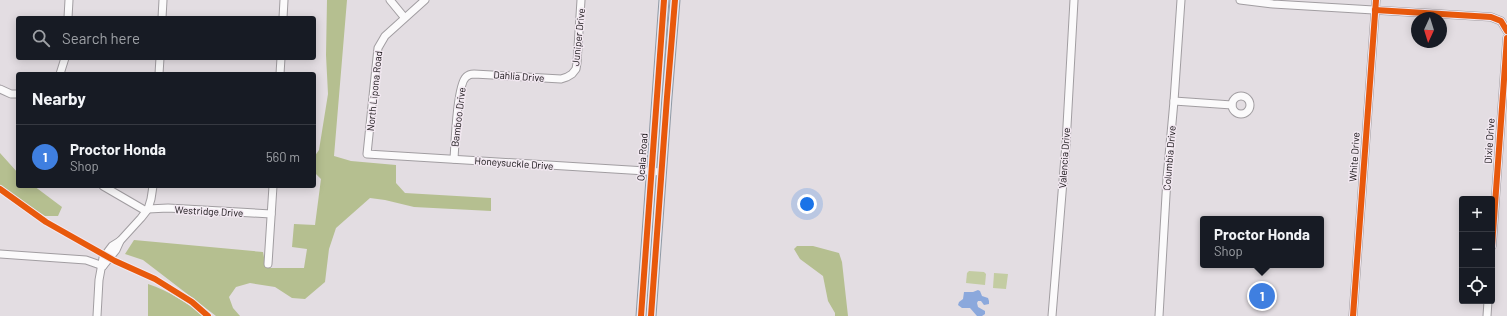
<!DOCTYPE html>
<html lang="en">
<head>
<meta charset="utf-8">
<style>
	body { margin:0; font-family:Barlow,sans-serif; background:#20242c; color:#f1f3f6 }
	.controls { position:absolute; right:12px; bottom:12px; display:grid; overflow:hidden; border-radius:4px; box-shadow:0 2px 10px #0003 }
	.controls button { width:36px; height:36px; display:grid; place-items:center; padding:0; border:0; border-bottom:1px solid #363941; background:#171b24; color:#f1f3f6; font:20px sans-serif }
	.compass { position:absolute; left:1411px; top:12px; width:36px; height:36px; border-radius:50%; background:#171b24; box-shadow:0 2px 10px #0003; rotate:184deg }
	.you { position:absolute; left:807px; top:204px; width:14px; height:14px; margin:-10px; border:3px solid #fff; border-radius:50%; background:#1a73e8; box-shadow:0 0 0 6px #1a73e833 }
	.badge { display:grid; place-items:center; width:26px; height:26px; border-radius:50%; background:#aeadb0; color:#fff; font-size:13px; font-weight:700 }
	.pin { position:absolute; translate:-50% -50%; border:2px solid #fff; box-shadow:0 1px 4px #0006 }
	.popup { position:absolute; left:1200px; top:216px; width:124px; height:52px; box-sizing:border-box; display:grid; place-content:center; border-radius:4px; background:#171b24; filter:drop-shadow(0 1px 3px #0005); font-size:13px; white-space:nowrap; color:#9ea1a6 }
	.popup b { font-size:15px; color:#f1f3f6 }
	.popup::after { content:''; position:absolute; left:50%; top:100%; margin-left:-8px; border:8px solid transparent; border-top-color:#171b24 }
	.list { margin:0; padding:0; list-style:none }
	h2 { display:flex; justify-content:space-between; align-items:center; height:52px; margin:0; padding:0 16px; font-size:17px }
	h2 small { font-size:13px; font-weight:400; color:#9ea1a6 }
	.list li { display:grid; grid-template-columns:26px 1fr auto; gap:12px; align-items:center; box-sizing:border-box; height:64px; padding:0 16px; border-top:1px solid #363941 }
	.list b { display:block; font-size:15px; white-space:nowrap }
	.list p { margin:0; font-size:13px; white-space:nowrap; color:#9ea1a6 }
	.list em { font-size:13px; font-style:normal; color:#9ea1a6 }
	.icon { flex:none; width:22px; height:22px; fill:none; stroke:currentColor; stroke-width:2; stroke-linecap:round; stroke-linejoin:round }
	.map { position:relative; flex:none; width:1507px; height:316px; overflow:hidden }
	.search { position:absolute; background:#171b24; box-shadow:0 2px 10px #0003; left:16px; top:16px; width:300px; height:44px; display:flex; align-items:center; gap:10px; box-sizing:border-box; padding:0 14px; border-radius:4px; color:#9ea1a6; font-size:15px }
	.panel { position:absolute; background:#171b24; box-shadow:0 2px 10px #0003; left:16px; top:72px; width:300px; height:116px; border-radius:4px }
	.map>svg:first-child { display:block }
</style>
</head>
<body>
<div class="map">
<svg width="1507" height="316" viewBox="0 0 1507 316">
	<rect width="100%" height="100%" fill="#e3dde2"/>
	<!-- green -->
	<g fill="#c3cca2">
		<path d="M969,271L984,272L986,274L985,285L966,283L967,273Z"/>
		<path d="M994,273L1008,274L1006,289L993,288Z"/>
	</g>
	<!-- forest -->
	<g fill="#b5bf90">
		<path d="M327,0H347L334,156L351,161L396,165V183L405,193L491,198V211L414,207L385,200L370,198L336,228L329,249L325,282L305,299L292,298L275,287L250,283L236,287L229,297L233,308L240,316H216L143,260L125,254L134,240L263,252L266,268H304L307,249L292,247L294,224L315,225L321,179L314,172V157L319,150L328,94L326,55Z"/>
		<path d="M0,153L18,173V186H34L62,207L58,216H45L0,187Z"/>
		<path d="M797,246H813L839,253L842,262L848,316H835V313L828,301L823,276L800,259L794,249Z"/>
		<path d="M148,284C169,291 186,302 203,316H148Z"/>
	</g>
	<!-- water -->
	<path fill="#8ba8dc" d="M978,290L980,291L982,296L988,298L989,301V304L984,305L981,301H978L977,303L978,307L985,311V314L982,316H977L970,308H962L958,305L959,302L963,299L964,292H973Z"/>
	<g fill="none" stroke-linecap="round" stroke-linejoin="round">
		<!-- minor casing -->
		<g stroke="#a19da1" stroke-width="9">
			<g id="minor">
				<path d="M390,0L404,17"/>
				<path d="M425,0L385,36L378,48L367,154L662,172"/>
				<path d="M1240,0L1273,4L1491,17L1501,21L1507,31"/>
				<path d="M68,18L69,0"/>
				<path d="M162,18L163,0"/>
				<path d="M283,18L284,0"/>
				<path d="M60,74L65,58"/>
				<path d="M159,74L160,58"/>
				<path d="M280,74L281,58"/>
				<path d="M0,89L11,94H18"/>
				<circle cx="1241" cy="105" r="9"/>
				<path d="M1174,101L1232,105"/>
				<path d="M454,159C455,144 457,85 466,77C468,75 471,74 474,74L561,79L567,77L572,74L576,69L577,63L581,0"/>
				<path d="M103,186L146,211"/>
				<path d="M148,209L168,208L271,214"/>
				<path d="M1492,246L1507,38"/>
				<path d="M0,254L86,260L103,266"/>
				<path d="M268,264L273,186"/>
				<path d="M103,266L116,250L120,241"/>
				<path d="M97,316L99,280L103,258L112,246L120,241L141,218L148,209L151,199L153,186"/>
				<path d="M1052,316L1066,144L1074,0"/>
				<path d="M1159,316L1167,178L1174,101L1181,0"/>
				<path d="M1353,316L1376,0"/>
				<path d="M1487,316L1488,301"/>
			</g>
		</g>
		<!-- major casing -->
		<g stroke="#909aa6" stroke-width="11">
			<g id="major">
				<path d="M641,316L664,0"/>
				<path d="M651,316L667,97L675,0"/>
			</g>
		</g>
		<!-- minor -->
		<use href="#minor" stroke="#fbfafb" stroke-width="7"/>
		<!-- major -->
		<use href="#major" stroke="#dde3e9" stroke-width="9"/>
		<!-- cycleway casing -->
		<g stroke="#f2e8f1" stroke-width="8">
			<g id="cycleway">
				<path d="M1375,10L1491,17L1501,21L1507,31"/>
				<path d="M0,189L46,222L115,261L155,279L192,302L208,316"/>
				<path d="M1492,246L1507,38"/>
				<path d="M641,316L664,0"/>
				<path d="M651,316L667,97L675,0"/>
				<path d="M1353,316L1376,0"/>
			</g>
		</g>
		<!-- cycleway -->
		<use href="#cycleway" stroke="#e8590c" stroke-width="6"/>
	</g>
	<g text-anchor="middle" stroke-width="3" stroke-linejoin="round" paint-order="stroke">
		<!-- street labels -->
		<g font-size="10" fill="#130f12" stroke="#f2e8f1">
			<text transform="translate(578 37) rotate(-84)" y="4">Juniper Drive</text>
			<text transform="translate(519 76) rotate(4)" y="4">Dahlia Drive</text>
			<text transform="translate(374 91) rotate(-84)" y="4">North Lipona Road</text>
			<text transform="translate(458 117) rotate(-83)" y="4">Bamboo Drive</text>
			<text transform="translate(1489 141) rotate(-86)" y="4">Dixie Drive</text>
			<text transform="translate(642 157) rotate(-86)" y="4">Ocala Road</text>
			<text transform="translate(1354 157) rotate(-86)" y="4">White Drive</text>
			<text transform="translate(1064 158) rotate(-86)" y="4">Valencia Drive</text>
			<text transform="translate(1169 158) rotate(-85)" y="4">Columbia Drive</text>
			<text transform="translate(514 163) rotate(4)" y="4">Honeysuckle Drive</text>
			<text transform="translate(209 211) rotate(3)" y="4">Westridge Drive</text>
		</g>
	</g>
</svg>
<div class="controls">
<button>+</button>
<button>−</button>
<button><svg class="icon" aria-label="locate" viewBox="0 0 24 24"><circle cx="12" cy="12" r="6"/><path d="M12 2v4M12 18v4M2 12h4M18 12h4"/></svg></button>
</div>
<svg class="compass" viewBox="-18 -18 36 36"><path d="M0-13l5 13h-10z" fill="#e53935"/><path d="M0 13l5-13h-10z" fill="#9ea1a6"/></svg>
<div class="you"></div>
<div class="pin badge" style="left:1262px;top:296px;background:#3f7fe0">1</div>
<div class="popup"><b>Proctor Honda</b>Shop</div>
<div class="search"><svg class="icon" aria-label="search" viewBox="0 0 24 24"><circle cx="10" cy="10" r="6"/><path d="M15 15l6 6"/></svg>Search here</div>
<section class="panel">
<h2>Nearby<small></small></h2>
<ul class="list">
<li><span class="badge" style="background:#3f7fe0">1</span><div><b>Proctor Honda</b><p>Shop</p></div><em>560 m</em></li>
</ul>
</section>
</div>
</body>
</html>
